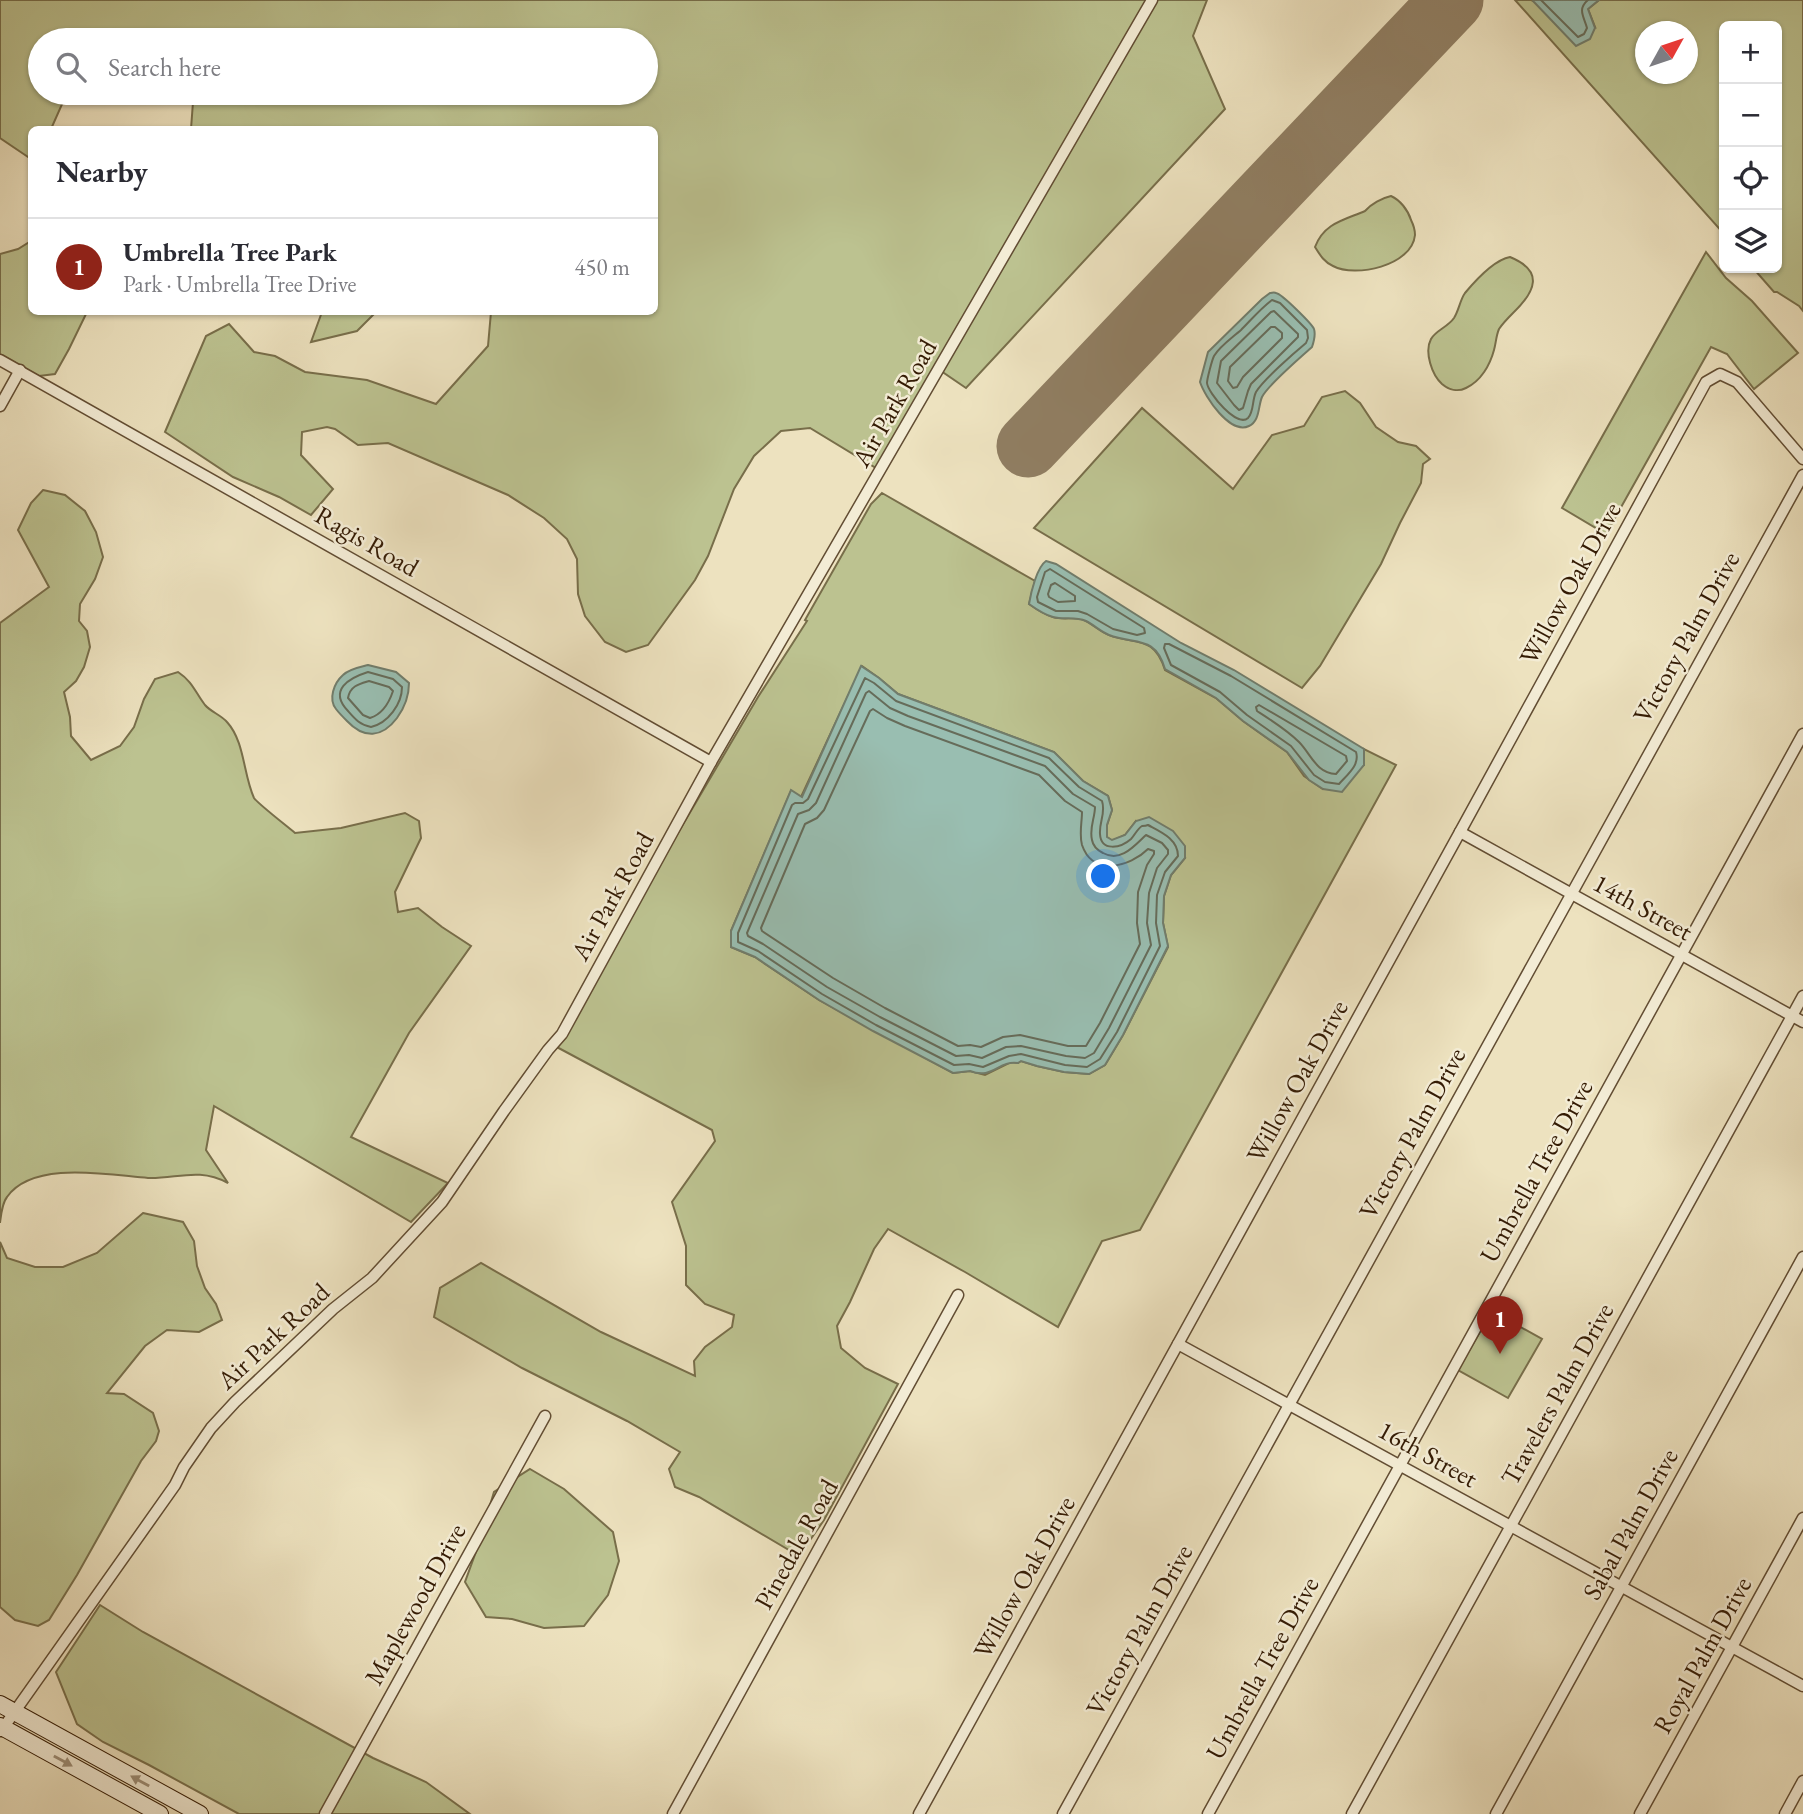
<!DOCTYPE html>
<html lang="en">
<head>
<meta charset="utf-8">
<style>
	body { margin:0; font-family:"EB Garamond",serif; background:#f2f2f3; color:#2b2b33 }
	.controls { position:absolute; right:21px; top:21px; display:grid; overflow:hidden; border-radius:10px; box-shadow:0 2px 5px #0004 }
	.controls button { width:63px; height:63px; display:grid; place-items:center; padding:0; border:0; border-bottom:2px solid #e1e1e2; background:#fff; color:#2b2b33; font:35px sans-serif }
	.compass { position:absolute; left:1635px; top:21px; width:63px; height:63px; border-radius:50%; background:#fff; box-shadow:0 2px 5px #0004; rotate:50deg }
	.you { position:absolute; left:1104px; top:877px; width:24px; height:24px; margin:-18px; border:5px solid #fff; border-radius:50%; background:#1a73e8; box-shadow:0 0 0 10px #1a73e833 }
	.badge { display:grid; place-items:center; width:46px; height:46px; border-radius:50%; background:#8f2418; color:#fff; font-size:23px; font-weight:700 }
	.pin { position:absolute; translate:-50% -58px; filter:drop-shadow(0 2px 4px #0008) }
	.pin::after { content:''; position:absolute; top:37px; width:24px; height:21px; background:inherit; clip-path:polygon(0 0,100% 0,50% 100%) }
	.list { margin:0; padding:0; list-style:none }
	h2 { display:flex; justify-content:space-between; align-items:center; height:91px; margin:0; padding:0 28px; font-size:30px }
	h2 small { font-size:23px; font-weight:400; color:#7c7c81 }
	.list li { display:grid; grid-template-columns:46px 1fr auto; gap:21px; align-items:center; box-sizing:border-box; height:98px; padding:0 28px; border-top:2px solid #e1e1e2 }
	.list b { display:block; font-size:26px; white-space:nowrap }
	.list p { margin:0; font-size:23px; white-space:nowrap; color:#7c7c81 }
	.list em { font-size:23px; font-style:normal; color:#7c7c81 }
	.icon { flex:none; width:38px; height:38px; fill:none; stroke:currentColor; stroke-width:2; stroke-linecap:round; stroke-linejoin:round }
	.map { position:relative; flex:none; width:1803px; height:1814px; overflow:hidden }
	.search { position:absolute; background:#fff; box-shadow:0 2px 5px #0004; left:28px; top:28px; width:630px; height:77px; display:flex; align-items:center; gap:18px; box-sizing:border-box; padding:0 24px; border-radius:38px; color:#7c7c81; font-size:26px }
	.panel { position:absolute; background:#fff; box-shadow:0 2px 5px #0004; left:28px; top:126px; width:630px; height:189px; border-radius:10px }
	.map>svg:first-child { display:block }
</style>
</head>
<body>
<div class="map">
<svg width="1803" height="1814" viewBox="0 0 1803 1814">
	<rect width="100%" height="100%" fill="#ede2bf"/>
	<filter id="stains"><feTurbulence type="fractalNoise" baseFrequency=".00286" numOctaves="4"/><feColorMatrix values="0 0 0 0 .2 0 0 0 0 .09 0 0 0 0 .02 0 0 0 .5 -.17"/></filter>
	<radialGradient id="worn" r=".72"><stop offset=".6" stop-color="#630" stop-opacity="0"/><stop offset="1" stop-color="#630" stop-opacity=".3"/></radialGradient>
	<!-- green -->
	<g fill="#bcc290" stroke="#786e4a" stroke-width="2" fill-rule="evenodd">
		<path d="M0,0H1207L1193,36L1225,109L966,388L938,369L881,471L810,428L781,431L754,456L734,489L708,556L695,580L648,645L626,652L605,642L585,616L578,594L577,559L567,539L544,518L508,495L388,443L358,445L335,429L327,427L302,432L301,455L333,489L311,515L279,497L233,477L165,432L206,336L229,324L254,352L275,356L305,372L367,380L436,404L488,346L491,312H654V130L191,129L193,102L183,93H646V40H40V93H67L51,129L32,130L31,159L0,138Z"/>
		<path d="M1515,0H1534L1533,1L1595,27L1588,9L1599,0H1803V311L1799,306L1777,292H1774L1753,268H1777V26H1724V234ZM1646,32H1688V74H1646Z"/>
		<path d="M1391,196C1400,200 1408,210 1411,220C1413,224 1415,231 1415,235C1412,266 1355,278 1333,266C1324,262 1320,255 1315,247C1324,223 1344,220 1365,211C1371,204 1382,198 1391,196Z"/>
		<path d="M31,241L32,312H87L69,349L55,374L39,376L0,354V254L18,249Z"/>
		<path d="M1706,252L1726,278L1752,301L1798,353L1754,389L1727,354L1711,347L1606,534L1562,508Z"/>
		<path d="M1510,257C1544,271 1536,291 1513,313C1508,318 1503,323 1499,329C1496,336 1496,343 1494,350C1490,365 1481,381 1466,388C1458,392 1449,390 1442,384C1432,375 1424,352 1431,339C1436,330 1448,327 1454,318C1459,310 1460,300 1465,293C1475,281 1494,260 1510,257Z"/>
		<path d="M322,312H376L357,331L311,342Z"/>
		<path d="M1345,391L1360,403L1376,427L1398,442L1416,446L1430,459L1423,464L1421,483L1400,523L1381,564L1320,666L1302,688L1034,528L1142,408L1233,489L1272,435L1304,426L1322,397Z"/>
		<path d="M43,490L65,495L85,511L96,532L103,557L95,579L80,604L79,621L87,631L90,647L84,667L76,681L64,692L70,717L71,736L91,760L120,746L134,727L144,699L155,679L178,672C193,682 195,692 205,705C211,712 221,715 227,722C245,742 243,774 254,798C257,803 288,827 295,833L341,828L405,813L419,821L421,838L395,892L398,912L418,908L442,927L471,946L409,1033L351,1137L448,1183L411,1222L214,1106L206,1150L228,1183C198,1167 177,1179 148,1178C109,1175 33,1160 7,1197C2,1203 1,1215 0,1223V623L49,587L18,530L31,503Z"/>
		<path d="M882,493L1035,581L1029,604C1036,609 1045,615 1053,617C1062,620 1072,617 1081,619C1091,622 1099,631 1109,635C1136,645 1154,635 1165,670L1216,698L1243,721L1287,752L1304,776L1323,789L1364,765V749L1396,765L1140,1230L1102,1241L1058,1327L965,1272L888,1229L874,1249L850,1302L837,1326L841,1348L865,1368L898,1384L824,1520L799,1556L699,1497L675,1487L669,1469L680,1452L627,1421L522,1368L434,1317L440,1288L481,1263L601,1332L695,1376L694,1361L705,1347L732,1327L734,1315L705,1304L686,1285V1246L672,1202L715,1141L712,1130L553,1045L758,697L807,621L805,620L871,504ZM862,666L879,678L898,694L1054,752L1083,781L1108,796L1112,810L1107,825V837L1112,841L1125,835L1136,821L1185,858L1171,875L1164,896L1163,923L1168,947L1123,1035L1105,1065L1089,1074L1064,1072L1037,1066L1021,1061L1018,1063L1011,1062L985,1075L970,1071L953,1073L819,1000L755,957L731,947V931L791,791L801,797Z"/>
		<path d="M143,1213L183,1222L194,1241L197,1266L205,1288L216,1304L222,1320L199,1332L167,1330L145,1346L107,1393L124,1394L153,1413L159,1431L156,1441L141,1461L77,1575L49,1620L38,1626L15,1620L0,1607V1242L7,1258L35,1267H63L97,1253Z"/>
		<path d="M1492,1311L1542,1339L1508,1398L1458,1370Z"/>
		<path d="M530,1469L564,1489L613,1532L619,1561L608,1595L584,1626L544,1628L512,1619L486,1617L465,1582L477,1549L494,1492Z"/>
		<path d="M100,1605L143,1632L373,1758L426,1782L470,1814H239L149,1765L103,1742L77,1724L56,1672Z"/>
	</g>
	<!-- water -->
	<g fill="#99beb1" stroke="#717d6c" stroke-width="2">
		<path d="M1534,0H1599L1588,9L1595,28L1590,39L1576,46L1533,1Z"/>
		<path d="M1270,293C1272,293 1274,292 1276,293C1282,294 1312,324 1314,329C1316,335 1314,341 1312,347C1301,357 1268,385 1262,397C1258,406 1260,421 1249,426C1230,435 1205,397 1200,382L1208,352L1262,299Z"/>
		<path d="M1046,561L1056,564L1181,643L1234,670L1364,749V765L1342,792L1323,789L1309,780L1287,752L1243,721L1216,698L1165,669C1155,635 1136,645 1109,635C1101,632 1094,625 1086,621C1075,616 1064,620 1053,617C1045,615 1036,609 1029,604C1031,592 1037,567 1046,561Z"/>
		<path d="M368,665L396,672L409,683C409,696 405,707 397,718C382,738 364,739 347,721C343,717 339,713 336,709C328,699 334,683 343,675C349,669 360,667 368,665Z"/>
		<path d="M861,666L879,678L898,694L1054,752L1083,781L1108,796L1112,810L1107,825V837L1112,840L1125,835L1136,821L1149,817L1173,831L1185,846V858L1171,875L1164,896L1163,923L1168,946L1123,1035L1105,1065L1089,1074L1064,1072L1037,1066L1021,1061L1018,1063C998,1060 993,1080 970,1071L953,1073L873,1031L819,1000L755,957L731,947V931L791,790L802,797Z"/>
	</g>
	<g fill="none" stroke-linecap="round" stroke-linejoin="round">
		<!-- shore -->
		<g stroke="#666c5a" stroke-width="2">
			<path d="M1541,0L1578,37L1584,34L1587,28C1584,17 1577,9 1588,0"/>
			<path d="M1272,300L1280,303L1307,330L1308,338L1306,343C1294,353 1263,380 1256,392C1252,400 1254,412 1248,418C1237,428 1208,393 1207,383C1207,379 1212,360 1214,356C1220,346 1232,338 1241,330C1251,320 1260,309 1272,300Z"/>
			<path d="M1274,311L1298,334V337L1251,384L1248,391L1243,408L1239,410L1234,405L1217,383L1221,361L1271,312Z"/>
			<path d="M1271,327H1275L1282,333V338L1243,377L1237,387L1233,388L1228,381L1230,367Z"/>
			<path d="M1050,569L1144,628L1145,633L1137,635L1113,629L1087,614L1078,611H1056L1038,602L1037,597L1045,572Z"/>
			<path d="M1055,583L1075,596V601L1058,602L1049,597L1048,594L1051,585Z"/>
			<path d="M1165,644H1169L1231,676L1356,752C1360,765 1348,774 1339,784L1325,782L1314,775L1291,746L1247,715L1220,692L1171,665L1164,648Z"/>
			<path d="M368,672L393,679L402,687C402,704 388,723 371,727C360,725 355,719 348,711C328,690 349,678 368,672Z"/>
			<path d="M865,678L874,683L896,701L1049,758L1079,787L1102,801C1106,813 1099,822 1100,834C1101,852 1121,848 1131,839C1135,835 1137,829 1142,826C1144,826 1146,826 1148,825C1161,832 1178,839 1178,856L1165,872L1157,895L1156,923L1160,946L1117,1032L1100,1059L1087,1067L1065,1065L1021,1054L1009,1056L983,1067L969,1064L954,1065L876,1025L822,994L758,951L738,942V933L792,805L795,803H803L808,799Z"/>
			<path d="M369,681L389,687L393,691C389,703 383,714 370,718L363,715L348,698C350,686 359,684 369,681Z"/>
			<path d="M869,691L890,708L908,716L1045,766L1073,794L1095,807C1095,818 1089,828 1092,840C1093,846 1097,850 1103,853C1121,863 1135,845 1146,835L1162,843L1168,850V854L1157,868L1149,893L1147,923L1151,945L1109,1028L1094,1053L1085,1058L1066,1056L1021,1046L1006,1047L982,1058L969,1055L956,1056L880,1017L827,987L763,944L748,936L747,933L798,814L809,810L816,803L866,693Z"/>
			<path d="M1259,705L1346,756L1347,761L1336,774C1316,773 1311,754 1299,742C1287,730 1271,720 1257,711L1256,707Z"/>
			<path d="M873,709L887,718L905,726L1039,775L1065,801L1082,812C1082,822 1079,834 1082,845C1093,877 1130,867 1148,849L1154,851V854L1147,865L1138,892L1137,923L1140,944L1100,1023L1086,1046H1068L1020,1035L1003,1037L981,1047L970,1045L958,1046L885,1008L833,978L762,931L761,928L805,824L817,818L824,810L870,711Z"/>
		</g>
		<!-- runway -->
		<path stroke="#907e62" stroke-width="63" d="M1028,446L1452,0"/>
		<!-- minor casing -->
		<g stroke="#624d33" stroke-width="13">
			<g id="minor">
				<path d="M0,360L711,762"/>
				<path d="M0,406L20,370"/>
				<path d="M1460,832L1803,1022"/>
				<path d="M1178,1344L1803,1686"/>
				<path d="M1,1731L175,1485L184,1467L211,1428L235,1402L333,1309L372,1278L442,1202L504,1111L548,1050L562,1034L711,762L1152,0"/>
				<path d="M325,1814L545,1416"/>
				<path d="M673,1814L958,1295"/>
				<path d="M919,1814L1460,832L1706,382L1720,374L1737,382L1803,459"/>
				<path d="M1063,1814L1803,475"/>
				<path d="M1208,1814L1803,734"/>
				<path d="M1352,1814L1803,996"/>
				<path d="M1496,1814L1803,1257"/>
				<path d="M1640,1814L1803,1518"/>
				<path d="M1785,1814L1803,1781"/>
			</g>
		</g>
		<!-- secondary casing -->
		<g stroke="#341b04" stroke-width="18">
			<g id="secondary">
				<path d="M0,1704L200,1814"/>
				<path d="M0,1726L160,1814"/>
			</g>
		</g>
		<!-- minor -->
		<use href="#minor" stroke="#f3ecd5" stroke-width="10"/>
		<!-- secondary -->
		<use href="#secondary" stroke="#f3ecd5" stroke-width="16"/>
	</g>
	<!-- one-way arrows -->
	<defs><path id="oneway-solid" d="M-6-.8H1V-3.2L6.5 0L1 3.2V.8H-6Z" transform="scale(1.75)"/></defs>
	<g fill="#9d8e77">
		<use href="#oneway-solid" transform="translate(63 1761) rotate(29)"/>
		<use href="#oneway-solid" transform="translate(140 1781) rotate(-151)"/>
	</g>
	<g text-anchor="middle" stroke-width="5" stroke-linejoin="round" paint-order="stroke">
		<!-- street labels -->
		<g font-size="26" fill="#341b04" stroke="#f3ecd5">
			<text transform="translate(894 403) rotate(-60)" y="9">Air Park Road</text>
			<text transform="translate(367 541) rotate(30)" y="9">Ragis Road</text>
			<text transform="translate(1570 583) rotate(-61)" y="9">Willow Oak Drive</text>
			<text transform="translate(1686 637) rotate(-61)" y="9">Victory Palm Drive</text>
			<text transform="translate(612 896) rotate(-61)" y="9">Air Park Road</text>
			<text transform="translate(1643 907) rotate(29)" y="9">14th Street</text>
			<text transform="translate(1297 1081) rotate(-61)" y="9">Willow Oak Drive</text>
			<text transform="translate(1412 1133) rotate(-61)" y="9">Victory Palm Drive</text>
			<text transform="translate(1536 1171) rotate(-61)" y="9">Umbrella Tree Drive</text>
			<text transform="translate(273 1336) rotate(-43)" y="9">Air Park Road</text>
			<text transform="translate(1557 1394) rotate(-61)" y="9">Travelers Palm Drive</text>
			<text transform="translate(1428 1454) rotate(29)" y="9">16th Street</text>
			<text transform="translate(1630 1524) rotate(-61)" y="9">Sabal Palm Drive</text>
			<text transform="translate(796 1544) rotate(-61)" y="9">Pinedale Road</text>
			<text transform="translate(1024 1577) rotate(-61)" y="9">Willow Oak Drive</text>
			<text transform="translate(415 1604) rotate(-61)" y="9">Maplewood Drive</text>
			<text transform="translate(1139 1630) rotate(-61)" y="9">Victory Palm Drive</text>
			<text transform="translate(1702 1655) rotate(-61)" y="9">Royal Palm Drive</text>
			<text transform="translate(1262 1668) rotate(-61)" y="9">Umbrella Tree Drive</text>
		</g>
	</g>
	<rect width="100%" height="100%" filter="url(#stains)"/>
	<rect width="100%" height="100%" fill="url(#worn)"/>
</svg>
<div class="controls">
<button>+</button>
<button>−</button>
<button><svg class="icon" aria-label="locate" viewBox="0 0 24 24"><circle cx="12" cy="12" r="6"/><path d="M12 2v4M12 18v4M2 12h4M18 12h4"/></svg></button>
<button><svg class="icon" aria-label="layers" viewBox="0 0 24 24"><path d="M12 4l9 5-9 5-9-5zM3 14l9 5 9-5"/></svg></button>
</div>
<svg class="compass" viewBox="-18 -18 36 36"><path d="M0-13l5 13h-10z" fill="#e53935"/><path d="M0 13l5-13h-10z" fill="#7c7c81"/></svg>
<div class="you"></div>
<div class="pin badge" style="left:1500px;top:1354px">1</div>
<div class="search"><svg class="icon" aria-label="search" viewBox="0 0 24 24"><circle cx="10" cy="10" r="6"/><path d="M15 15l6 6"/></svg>Search here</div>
<section class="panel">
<h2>Nearby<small></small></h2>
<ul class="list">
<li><span class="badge">1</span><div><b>Umbrella Tree Park</b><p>Park · Umbrella Tree Drive</p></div><em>450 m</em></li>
</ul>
</section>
</div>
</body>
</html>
